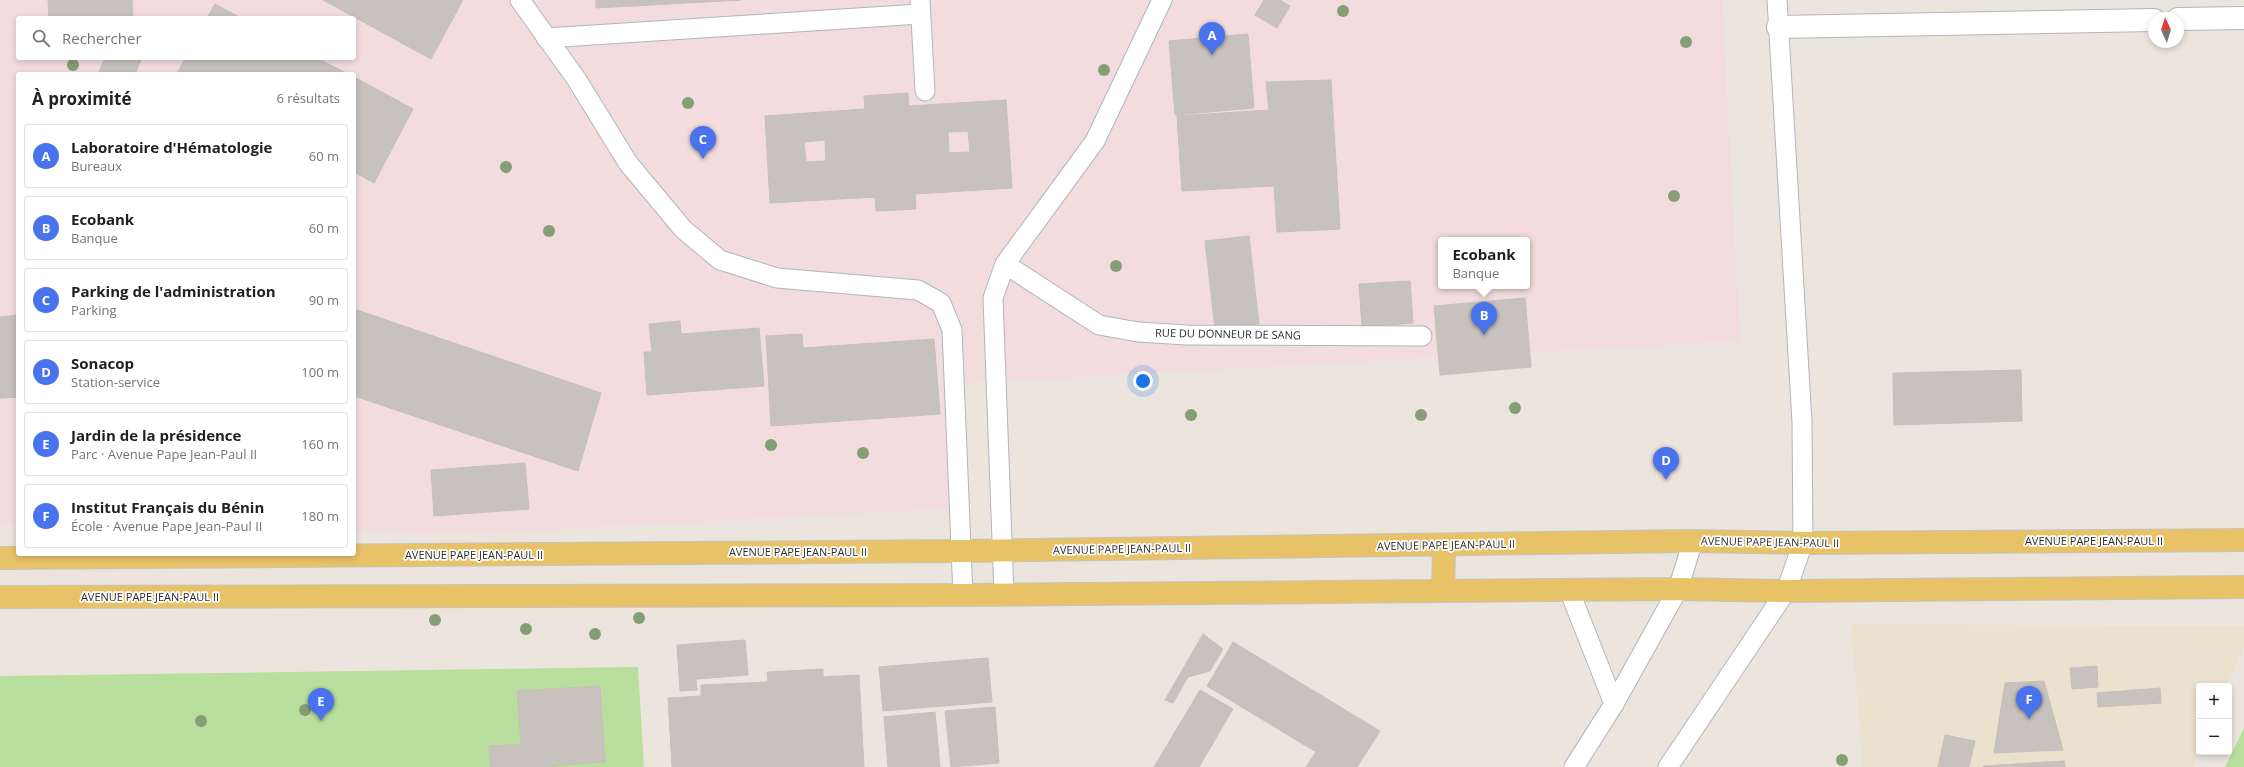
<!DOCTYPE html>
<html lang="fr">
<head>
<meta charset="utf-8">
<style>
	body { margin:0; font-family:"Open Sans",sans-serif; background:#f2f2f2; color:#202124 }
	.controls { position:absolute; right:12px; bottom:12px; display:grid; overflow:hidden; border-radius:4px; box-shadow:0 2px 6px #0003 }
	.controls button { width:36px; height:36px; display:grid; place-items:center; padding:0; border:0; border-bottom:1px solid #e0e0e0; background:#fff; color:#202124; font:20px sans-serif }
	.compass { position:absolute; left:2148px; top:12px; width:36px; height:36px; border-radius:50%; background:#fff; box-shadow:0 2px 6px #0003; rotate:356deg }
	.you { position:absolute; left:1143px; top:381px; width:14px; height:14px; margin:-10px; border:3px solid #fff; border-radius:50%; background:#1a73e8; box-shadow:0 0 0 6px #1a73e833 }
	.badge { display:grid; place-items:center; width:26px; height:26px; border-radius:50%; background:#4872ee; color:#fff; font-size:13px; font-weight:700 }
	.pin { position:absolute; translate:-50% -33px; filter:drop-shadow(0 1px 2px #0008) }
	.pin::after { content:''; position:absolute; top:21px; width:14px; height:12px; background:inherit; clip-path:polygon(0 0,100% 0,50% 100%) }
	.popup { position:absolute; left:1438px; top:237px; width:92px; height:52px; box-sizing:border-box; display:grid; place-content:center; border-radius:4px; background:#fff; filter:drop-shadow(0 1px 3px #0005); font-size:13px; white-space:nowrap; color:#757577 }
	.popup b { font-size:15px; color:#202124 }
	.popup::after { content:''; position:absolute; left:50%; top:100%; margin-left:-8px; border:8px solid transparent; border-top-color:#fff }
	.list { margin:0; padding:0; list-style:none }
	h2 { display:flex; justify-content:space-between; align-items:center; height:52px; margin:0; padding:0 16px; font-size:17px }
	h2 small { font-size:13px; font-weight:400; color:#757577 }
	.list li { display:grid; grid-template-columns:26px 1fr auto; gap:12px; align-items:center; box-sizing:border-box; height:64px; margin:0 8px 8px; padding:0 8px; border:1px solid #e0e0e0; border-radius:4px }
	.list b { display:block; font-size:15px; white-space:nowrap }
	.list p { margin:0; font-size:13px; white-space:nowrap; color:#757577 }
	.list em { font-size:13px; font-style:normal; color:#757577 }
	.icon { flex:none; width:22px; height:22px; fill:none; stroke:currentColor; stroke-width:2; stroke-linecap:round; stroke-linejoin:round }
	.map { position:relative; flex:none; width:2244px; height:767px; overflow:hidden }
	.search { position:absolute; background:#fff; box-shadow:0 2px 6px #0003; left:16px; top:16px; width:340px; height:44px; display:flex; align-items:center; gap:10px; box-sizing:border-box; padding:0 14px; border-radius:4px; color:#757577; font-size:15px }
	.panel { position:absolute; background:#fff; box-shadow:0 2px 6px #0003; left:16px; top:72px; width:340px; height:484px; border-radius:4px }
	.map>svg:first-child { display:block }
</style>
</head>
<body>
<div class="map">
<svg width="2244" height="767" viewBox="0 0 2244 767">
	<rect width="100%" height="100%" fill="#ece5de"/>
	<!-- education -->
	<path fill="#ece1ce" d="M1851,624L2244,626V647L2227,686H2199V752L2193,767H1863Z"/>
	<!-- medical -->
	<path fill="#f2dcde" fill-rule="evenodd" d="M0,0H1722L1740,341L953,384L959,508L467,534L354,532V74H18V526H0ZM18,18H354V58H18ZM1441,240H1527V286H1441Z"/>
	<!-- green -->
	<g fill="#b8df9e">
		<path d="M638,667L644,767H0V676Z"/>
		<path d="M2244,728V767H2225Z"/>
	</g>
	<!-- building -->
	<g fill="#c7c2bd" stroke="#c7c0b7" fill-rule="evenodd">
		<path d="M48,0H132L133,18H49Z"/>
		<path d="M323,0H463L431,59Z"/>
		<path d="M596,0H741L596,8Z"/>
		<path d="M1264,0H1280L1290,6L1277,28L1255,15Z"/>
		<path d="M215,4L241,18H207Z"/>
		<path d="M1248,34L1254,108L1175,115L1169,41Z"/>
		<path d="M105,58H135L141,60L135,74H98Z"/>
		<path d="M185,58H317L348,74H177Z"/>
		<path d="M354,77L413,109L374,183L354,172Z"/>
		<path d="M1331,80L1340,229L1277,232L1274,186L1182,191L1177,116L1269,110L1266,82Z"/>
		<path d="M908,93L909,106L1006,100L1012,188L915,194L916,209L876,211L875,197L770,203L765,116L865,109L864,96ZM968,131L970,152L949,153L948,132ZM825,140L826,161L806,162L804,142Z"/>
		<path d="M1249,236L1259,324L1215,329L1205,241Z"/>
		<path d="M1410,281L1413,323L1362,327L1359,284Z"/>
		<path d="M1525,298L1531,367L1440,375L1434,306Z"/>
		<path d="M354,309L601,393L578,471L354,396Z"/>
		<path d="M18,315V397L0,398V317Z"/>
		<path d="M680,321L681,334L759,328L764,386L647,395L644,352H652L649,324Z"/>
		<path d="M802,334L803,348L934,339L940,414L771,426L766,336Z"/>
		<path d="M2021,370L2022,421L1894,425L1893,373Z"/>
		<path d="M525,463L529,509L434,516L431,470Z"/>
		<path d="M1203,634L1223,649L1210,671L1188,677L1173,703L1165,700Z"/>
		<path d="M745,640L748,675L696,679L697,690L680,691L677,645Z"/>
		<path d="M1233,642L1380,731L1357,767H1306L1316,752L1207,686Z"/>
		<path d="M988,658L992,702L883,711L879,667Z"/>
		<path d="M2097,666L2098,687L2072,689L2070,668Z"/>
		<path d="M823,669V677L859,675L864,767H672L668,698L701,696V685L768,682L767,672Z"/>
		<path d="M2044,681L2063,750L1994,753L2005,683Z"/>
		<path d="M600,686L605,762L540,767H490L489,746L521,744L517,691Z"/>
		<path d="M2160,688L2161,703L2098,707L2097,693Z"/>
		<path d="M1200,690L1233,709L1199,767H1154Z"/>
		<path d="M995,707L999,763L951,767L945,711Z"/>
		<path d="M935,712L940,767H888L884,717Z"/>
		<path d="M1945,735L1975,741L1969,767H1938Z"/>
		<path d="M2064,761L2065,767H1983V766Z"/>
	</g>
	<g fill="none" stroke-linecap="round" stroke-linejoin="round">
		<!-- lane casing -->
		<g stroke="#b1b5bd" stroke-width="21">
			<g id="lane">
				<path d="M520,0L577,80L628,163L683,229L720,260L777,278L918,290L941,303L952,330L963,595"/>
				<path d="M920,0L925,91"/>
				<path d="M546,38L920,14"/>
				<path d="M1005,264L1099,325L1138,332L1187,335L1422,336"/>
				<path d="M1569,590L1614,704"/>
				<path d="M1004,594L993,298L1005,264L1095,141L1162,0"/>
				<path d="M1574,767L1614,704L1678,589L1693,541"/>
				<path d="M1668,767L1786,591L1803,543L1802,422L1777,0"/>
			</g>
		</g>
		<!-- street casing -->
		<g stroke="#b1b5bd" stroke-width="24">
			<g id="street">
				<path d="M2178,19L2244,18"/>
				<path d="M1778,27L2154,20"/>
			</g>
		</g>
		<!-- primary casing -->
		<g stroke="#c4c4c4" stroke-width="24">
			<g id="primary">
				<path d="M0,558L962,551L1693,541L1803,543L2244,540"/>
				<path d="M1443,591L1444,545"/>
				<path d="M0,597L963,595L1678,589L1786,591L2244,587"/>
			</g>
		</g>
		<!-- lane -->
		<use href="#lane" stroke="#fff" stroke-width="19"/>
		<!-- street -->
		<use href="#street" stroke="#fff" stroke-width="22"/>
		<!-- primary -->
		<use href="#primary" stroke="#e8c267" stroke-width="22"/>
	</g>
	<!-- trees -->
	<g fill="#859e75">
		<circle cx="1343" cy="11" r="6"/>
		<circle cx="1686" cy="42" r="6"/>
		<circle cx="73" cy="65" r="6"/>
		<circle cx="1104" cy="70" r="6"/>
		<circle cx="688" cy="103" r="6"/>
		<circle cx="506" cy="167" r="6"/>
		<circle cx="1674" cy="196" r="6"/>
		<circle cx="549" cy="231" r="6"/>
		<circle cx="1116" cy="266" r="6"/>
		<circle cx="1515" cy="408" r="6"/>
		<circle cx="1191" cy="415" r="6"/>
		<circle cx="1421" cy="415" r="6"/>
		<circle cx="771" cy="445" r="6"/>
		<circle cx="863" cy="453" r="6"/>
		<circle cx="639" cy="618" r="6"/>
		<circle cx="435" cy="620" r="6"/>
		<circle cx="526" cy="629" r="6"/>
		<circle cx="595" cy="634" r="6"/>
		<circle cx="305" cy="710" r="6"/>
		<circle cx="201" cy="721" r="6"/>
		<circle cx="1842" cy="760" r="6"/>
	</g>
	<g text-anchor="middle" stroke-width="3.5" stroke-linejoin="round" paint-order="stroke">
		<!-- street labels -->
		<g font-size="11" fill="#2b2b2b" stroke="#fff">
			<text transform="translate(1228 334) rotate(1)" y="4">RUE DU DONNEUR DE SANG</text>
			<text x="2094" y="545">AVENUE PAPE JEAN-PAUL II</text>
			<text transform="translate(1770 542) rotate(1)" y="4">AVENUE PAPE JEAN-PAUL II</text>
			<text transform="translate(1446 545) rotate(-1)" y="4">AVENUE PAPE JEAN-PAUL II</text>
			<text transform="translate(1122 549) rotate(-1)" y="4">AVENUE PAPE JEAN-PAUL II</text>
			<text x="798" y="556">AVENUE PAPE JEAN-PAUL II</text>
			<text x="474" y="559">AVENUE PAPE JEAN-PAUL II</text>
			<text x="150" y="601">AVENUE PAPE JEAN-PAUL II</text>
		</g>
	</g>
</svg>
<div class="controls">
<button>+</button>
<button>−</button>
</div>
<svg class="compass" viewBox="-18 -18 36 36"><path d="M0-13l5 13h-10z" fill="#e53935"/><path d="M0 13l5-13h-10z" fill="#757577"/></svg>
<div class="you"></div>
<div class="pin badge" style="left:1212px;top:55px">A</div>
<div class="pin badge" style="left:1484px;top:335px">B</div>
<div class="popup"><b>Ecobank</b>Banque</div>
<div class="pin badge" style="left:703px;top:159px">C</div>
<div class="pin badge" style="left:1666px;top:480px">D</div>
<div class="pin badge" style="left:321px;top:721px">E</div>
<div class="pin badge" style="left:2029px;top:719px">F</div>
<div class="search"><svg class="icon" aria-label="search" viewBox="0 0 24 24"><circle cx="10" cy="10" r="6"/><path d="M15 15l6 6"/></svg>Rechercher</div>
<section class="panel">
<h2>À proximité<small>6 résultats</small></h2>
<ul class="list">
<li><span class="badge">A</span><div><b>Laboratoire d'Hématologie</b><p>Bureaux</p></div><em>60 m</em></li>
<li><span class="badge">B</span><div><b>Ecobank</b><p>Banque</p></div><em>60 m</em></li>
<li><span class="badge">C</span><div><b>Parking de l'administration</b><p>Parking</p></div><em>90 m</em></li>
<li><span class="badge">D</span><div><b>Sonacop</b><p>Station-service</p></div><em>100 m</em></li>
<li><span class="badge">E</span><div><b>Jardin de la présidence</b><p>Parc · Avenue Pape Jean-Paul II</p></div><em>160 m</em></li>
<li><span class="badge">F</span><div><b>Institut Français du Bénin</b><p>École · Avenue Pape Jean-Paul II</p></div><em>180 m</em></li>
</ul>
</section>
</div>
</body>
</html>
